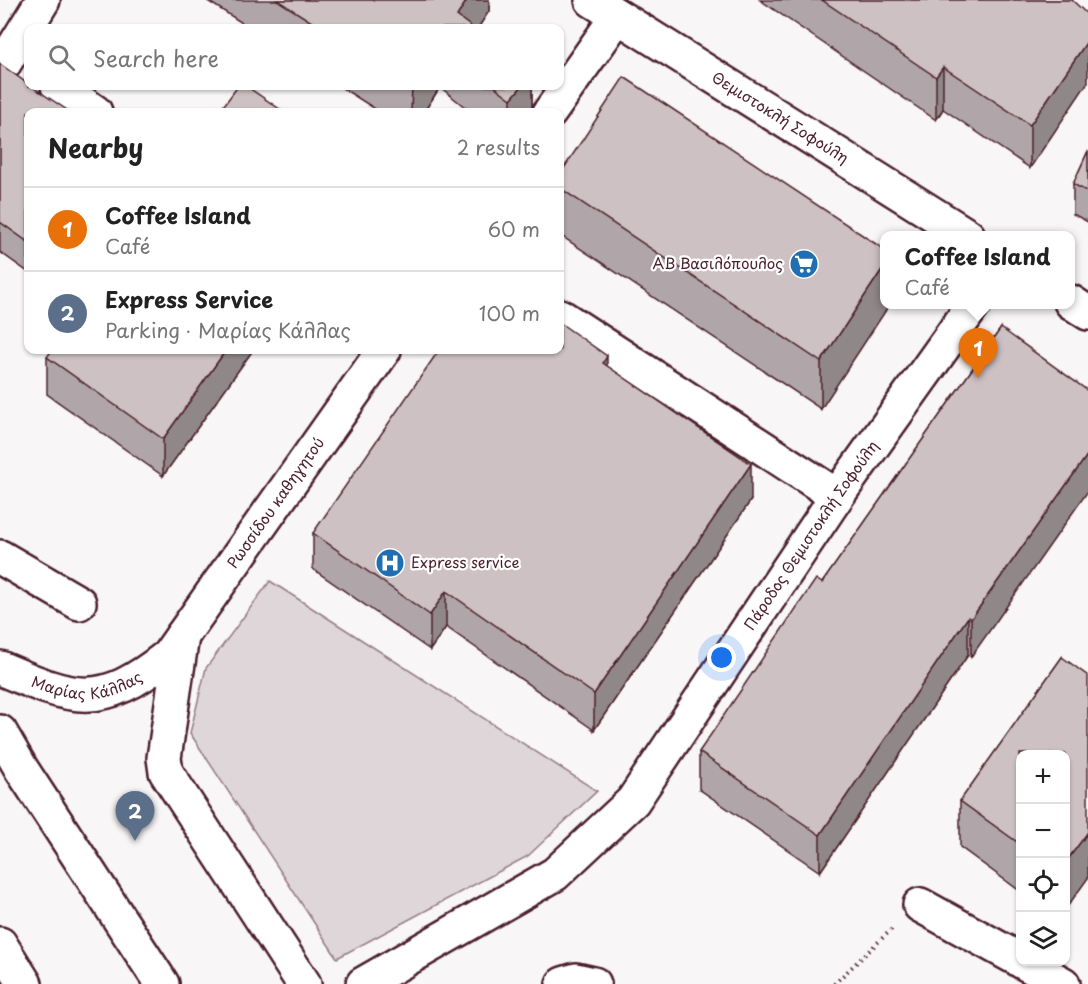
<!DOCTYPE html>
<html lang="en">
<head>
<meta charset="utf-8">
<style>
	body { margin:0; font-family:"Playpen Sans",sans-serif; background:#f2f2f2; color:#222 }
	.controls { position:absolute; right:18px; bottom:18px; display:grid; overflow:hidden; border-radius:12px; box-shadow:0 2px 4px #0004 }
	.controls button { width:54px; height:54px; display:grid; place-items:center; padding:0; border:0; border-bottom:2px solid #e0e0e0; background:#fff; color:#222; font:30px sans-serif }
	.you { position:absolute; left:722px; top:658px; width:21px; height:21px; margin:-15px; border:4px solid #fff; border-radius:50%; background:#1a73e8; box-shadow:0 0 0 9px #1a73e833 }
	.badge { display:grid; place-items:center; width:39px; height:39px; border-radius:50%; background:#1f6fb2; color:#fff; font-size:20px; font-weight:700 }
	.pin { position:absolute; translate:-50% -50px; filter:drop-shadow(0 2px 3px #0008) }
	.pin::after { content:''; position:absolute; top:32px; width:21px; height:18px; background:inherit; clip-path:polygon(0 0,100% 0,50% 100%) }
	.popup { position:absolute; left:880px; top:231px; width:195px; height:78px; box-sizing:border-box; display:grid; place-content:center; border-radius:12px; background:#fff; filter:drop-shadow(0 2px 4px #0005); font-size:20px; white-space:nowrap; color:#767676 }
	.popup b { font-size:22px; color:#222 }
	.popup::after { content:''; position:absolute; left:50%; top:100%; margin-left:-12px; border:12px solid transparent; border-top-color:#fff }
	.list { margin:0; padding:0; list-style:none }
	h2 { display:flex; justify-content:space-between; align-items:center; height:78px; margin:0; padding:0 24px; font-size:26px }
	h2 small { font-size:20px; font-weight:400; color:#767676 }
	.list li { display:grid; grid-template-columns:39px 1fr auto; gap:18px; align-items:center; box-sizing:border-box; height:84px; padding:0 24px; border-top:2px solid #e0e0e0 }
	.list b { display:block; font-size:22px; white-space:nowrap }
	.list p { margin:0; font-size:20px; white-space:nowrap; color:#767676 }
	.list em { font-size:20px; font-style:normal; color:#767676 }
	.icon { flex:none; width:33px; height:33px; fill:none; stroke:currentColor; stroke-width:2; stroke-linecap:round; stroke-linejoin:round }
	.map { position:relative; flex:none; width:1088px; height:984px; overflow:hidden }
	.search { position:absolute; background:#fff; box-shadow:0 2px 4px #0004; left:24px; top:24px; width:540px; height:66px; display:flex; align-items:center; gap:15px; box-sizing:border-box; padding:0 21px; border-radius:12px; color:#767676; font-size:22px }
	.panel { position:absolute; background:#fff; box-shadow:0 2px 4px #0004; left:24px; top:108px; width:540px; height:246px; border-radius:12px }
	.map>svg:first-child { display:block }
</style>
</head>
<body>
<div class="map">
<svg width="1088" height="984" viewBox="0 0 1088 984">
	<rect width="100%" height="100%" fill="#f8f6f7"/>
	<filter id="ink" filterUnits="userSpaceOnUse"><feTurbulence type="fractalNoise" baseFrequency=".0167" numOctaves="2"/><feDisplacementMap in="SourceGraphic" scale="12" xChannelSelector="R" yChannelSelector="G"/><feConvolveMatrix kernelMatrix="1 2 1 2 8 2 1 2 1" color-interpolation-filters="sRGB"/></filter>
	<g filter="url(#ink)">
		<!-- green -->
		<path fill="#ded6d9" stroke="#947a82" stroke-width="1.5" d="M270,581L597,791L528,856L337,958L190,733L206,668Z"/>
		<g fill="none" stroke-linecap="round" stroke-linejoin="round">
			<!-- minor casing -->
			<g stroke="#4a1f2b" stroke-width="38">
				<g id="minor">
					<path d="M0,70L43,0"/>
					<path d="M58,86L95,112"/>
					<path d="M560,316L837,496"/>
					<path d="M0,557L79,603"/>
					<path d="M182,636L164,758L166,772L304,984"/>
					<path d="M0,732L22,770L162,984"/>
					<path d="M920,905L1020,960"/>
					<path d="M0,944L25,984"/>
					<path d="M1023,962L1063,984"/>
					<path id="s1" d="M363,984L555,874L633,801L837,496L974,304"/>
					<path d="M563,984L576,980L594,984"/>
				</g>
			</g>
			<!-- major casing -->
			<g stroke="#4a1f2b" stroke-width="38">
				<g id="major">
					<path id="s2" d="M592,0L968,236"/>
					<path d="M550,112L617,17"/>
					<path d="M1071,302L1088,313"/>
					<path id="s3" d="M0,668C75,700 100,710 168,656L384,350"/>
				</g>
			</g>
			<!-- path -->
			<path stroke="#4a1f2b" stroke-width="4" stroke-dasharray="1.5 4.5" stroke-linecap="butt" d="M834,984L892,929"/>
			<!-- minor -->
			<use href="#minor" stroke="#fff" stroke-width="33"/>
			<!-- major -->
			<use href="#major" stroke="#fff" stroke-width="33"/>
		</g>
		<!-- wall -->
		<g fill="#b0a6a9" stroke="#4a1f2b" stroke-width="1.5">
			<path d="M206,0H489V11L478,28H250Z"/>
			<path d="M760,0H1072L1030,168L943,109L936,120Z"/>
			<path d="M0,64L28,112V272L0,252Z"/>
			<path d="M339,86H532V112H471L440,87L424,112H380Z"/>
			<path d="M1088,151V222L1073,214V184Z"/>
			<path d="M560,174L885,250L821,409L560,235Z"/>
			<path d="M1001,328L971,657L968,655L820,872L699,789V752L822,583Z"/>
			<path d="M253,350L163,476L47,394V357Z"/>
			<path d="M607,366L751,500L594,730L446,627L430,650L313,569V533Z"/>
			<path d="M1062,657L1065,754H1020V891L960,847V801Z"/>
		</g>
		<!-- shaded-wall -->
		<g fill="#908789" stroke="#4a1f2b" stroke-width="1.5">
			<path d="M467,0H489V11L478,28H457V16Z"/>
			<path d="M1088,40V82L1030,168V125Z"/>
			<path d="M943,67V109L936,120V77Z"/>
			<path d="M412,86H440V87L424,112H411Z"/>
			<path d="M522,86H532V112H511V99Z"/>
			<path d="M885,265V304H890L821,409V362Z"/>
			<path d="M226,350H253L163,476V439Z"/>
			<path d="M607,356V392L603,363Z"/>
			<path d="M1088,454V491L971,657V619Z"/>
			<path d="M751,464V500L594,730V694Z"/>
			<path d="M446,591V627L430,650V615Z"/>
			<path d="M968,617V655L820,872V835Z"/>
			<path d="M1088,832V878L1065,910V863Z"/>
		</g>
		<!-- building -->
		<g fill="#cdc1c4" stroke="#4a1f2b" stroke-width="1.5">
			<path d="M277,0H467L457,16L473,28H321Z"/>
			<path d="M822,0H1072L1088,15V40L1030,125L943,67L936,77Z"/>
			<path d="M0,64L28,84V86H31L70,112H28V242L0,222Z"/>
			<path d="M624,77L885,250V265L821,362L560,188V174Z"/>
			<path d="M238,86H246L284,112H219Z"/>
			<path d="M494,86H522L511,99Z"/>
			<path d="M1088,151V192L1073,184Z"/>
			<path d="M560,323L607,356L603,363L751,464L594,694L446,591L430,615L313,533L439,350H560Z"/>
			<path d="M1001,328L1088,391V454L971,619L968,617L820,835L699,752L816,579L822,583Z"/>
			<path d="M52,350H226L163,439L47,357Z"/>
			<path d="M1062,657L1088,676V832L1065,863V754H1020V844L960,801Z"/>
		</g>
	</g>
	<!-- icons -->
	<defs>
		<g id="supermarket-disc" transform="scale(1.5)"><circle r="9.5" fill="#1f6fb2" stroke="#fff"/><path d="M-6-5.5h2.5l.6 2H6L4.5 2H-2.5L-4.4-4H-6ZM-1.5 3.2a1.3 1.3 0 1 0 .1 0ZM3 3.2a1.3 1.3 0 1 0 .1 0Z" fill="#fff"/></g>
		<g id="hospital-disc" transform="scale(1.5)"><circle r="9.5" fill="#1f6fb2" stroke="#fff"/><path d="M-5-5h3v3.5h4V-5h3V5h-3V1.5h-4V5h-3Z" fill="#fff"/></g>
	</defs>
	<g fill-rule="evenodd">
		<use href="#supermarket-disc" x="804" y="264"/>
		<use href="#hospital-disc" x="390" y="563"/>
	</g>
	<g text-anchor="middle" stroke-width="4.5" stroke-linejoin="round" paint-order="stroke">
		<!-- street labels -->
		<g font-size="15" fill="#4a1f2b" stroke="#fff">
			<text dy="5" stroke="none"><textPath href="#s2" startOffset="222">Θεμιστοκλή Σοφούλη</textPath></text>
			<text dy="5" stroke="none"><textPath href="#s3" startOffset="370">Ρωσσίδου καθηγητού</textPath></text>
			<text dy="5" stroke="none"><textPath href="#s1" startOffset="648">Πάροδος Θεμιστοκλή Σοφούλη</textPath></text>
			<text dy="5" stroke="none"><textPath href="#s3" startOffset="92">Μαρίας Κάλλας</textPath></text>
		</g>
		<!-- poi labels -->
		<g font-size="15" fill="#4a1f2b" stroke="#fff" text-anchor="end">
			<text x="783" y="269">ΑΒ Βασιλόπουλος</text>
			<text x="411" y="568" text-anchor="start">Express service</text>
		</g>
	</g>
</svg>
<div class="controls">
<button>+</button>
<button>−</button>
<button><svg class="icon" aria-label="locate" viewBox="0 0 24 24"><circle cx="12" cy="12" r="6"/><path d="M12 2v4M12 18v4M2 12h4M18 12h4"/></svg></button>
<button><svg class="icon" aria-label="layers" viewBox="0 0 24 24"><path d="M12 4l9 5-9 5-9-5zM3 14l9 5 9-5"/></svg></button>
</div>
<div class="you"></div>
<div class="pin badge" style="left:978px;top:378px;background:#e8710a">1</div>
<div class="popup"><b>Coffee Island</b>Café</div>
<div class="pin badge" style="left:135px;top:841px;background:#5c6f8a">2</div>
<div class="search"><svg class="icon" aria-label="search" viewBox="0 0 24 24"><circle cx="10" cy="10" r="6"/><path d="M15 15l6 6"/></svg>Search here</div>
<section class="panel">
<h2>Nearby<small>2 results</small></h2>
<ul class="list">
<li><span class="badge" style="background:#e8710a">1</span><div><b>Coffee Island</b><p>Café</p></div><em>60 m</em></li>
<li><span class="badge" style="background:#5c6f8a">2</span><div><b>Express Service</b><p>Parking · Μαρίας Κάλλας</p></div><em>100 m</em></li>
</ul>
</section>
</div>
</body>
</html>
